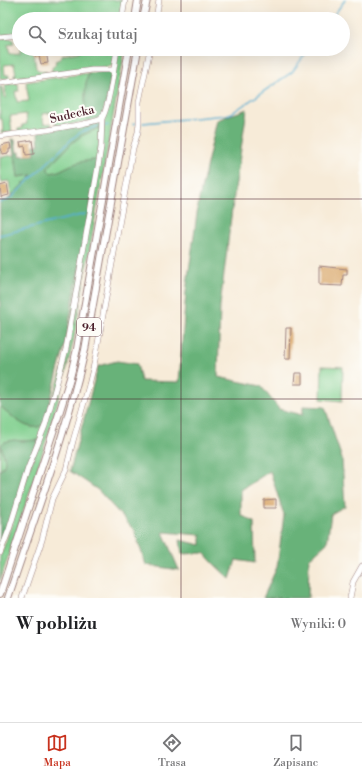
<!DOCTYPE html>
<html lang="pl">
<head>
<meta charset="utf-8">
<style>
	body { margin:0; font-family:"Libre Bodoni",serif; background:#f2f2f2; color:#202124 }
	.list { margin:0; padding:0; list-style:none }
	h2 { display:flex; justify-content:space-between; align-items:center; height:52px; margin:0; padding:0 16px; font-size:17px }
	h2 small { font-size:13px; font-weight:400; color:#757577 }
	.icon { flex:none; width:22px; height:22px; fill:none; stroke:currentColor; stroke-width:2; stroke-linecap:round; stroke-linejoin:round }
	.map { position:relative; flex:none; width:362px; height:598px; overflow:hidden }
	.search { position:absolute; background:#fff; box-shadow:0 4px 16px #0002; left:12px; right:12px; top:12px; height:44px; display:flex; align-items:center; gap:10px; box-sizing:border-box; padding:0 14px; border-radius:22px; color:#757577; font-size:15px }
	.sheet { height:124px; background:#fff }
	nav { display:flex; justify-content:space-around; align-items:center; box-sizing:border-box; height:56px; border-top:1px solid #e0e0e0; background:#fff; font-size:11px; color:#757577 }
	nav a { display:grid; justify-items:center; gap:2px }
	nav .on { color:#c8321e }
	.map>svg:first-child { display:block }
</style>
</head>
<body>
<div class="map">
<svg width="362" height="598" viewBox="0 0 362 598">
	<rect width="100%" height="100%" fill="#fdfcf7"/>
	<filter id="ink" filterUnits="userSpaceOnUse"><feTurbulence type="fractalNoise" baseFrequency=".025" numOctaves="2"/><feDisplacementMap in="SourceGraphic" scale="8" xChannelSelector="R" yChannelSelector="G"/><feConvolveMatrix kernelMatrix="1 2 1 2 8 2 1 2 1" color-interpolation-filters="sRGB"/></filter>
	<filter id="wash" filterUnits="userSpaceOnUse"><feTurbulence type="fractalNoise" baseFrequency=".012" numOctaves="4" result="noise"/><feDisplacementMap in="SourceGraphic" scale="16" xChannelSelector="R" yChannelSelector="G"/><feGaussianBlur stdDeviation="0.9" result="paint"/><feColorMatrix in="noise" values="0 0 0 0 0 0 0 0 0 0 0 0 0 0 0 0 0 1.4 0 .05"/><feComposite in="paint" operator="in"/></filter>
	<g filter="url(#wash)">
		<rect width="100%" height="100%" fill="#f7ebd8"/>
		<!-- green -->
		<g fill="#80cf8e" stroke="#65775c">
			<path d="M7,0H124L121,19H19V33L0,36V1Z"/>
			<path d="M0,38H11L13,40L14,44L8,45L10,54L20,53V49H33L36,68L38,70L47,72V75L26,77L25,76L14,77V75L16,74L14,64L4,65L5,75H9V78L0,79Z"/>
			<path d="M59,49H103L104,51L108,53L109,49H116L112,65L111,66L54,74L52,72V68L56,63L55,61L60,59L63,55L80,52V50L64,52Z"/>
			<path d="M118,49H125L73,343C54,424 26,502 0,581V557L10,530L64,364L104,121Z"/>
			<path d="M89,73C83,86 85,107 88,121L56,127L55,112L42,114L44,124L51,123L52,127L18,132V129L23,128L22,125L27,124L26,114L10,116L12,132L2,133L1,131H3L2,119H0V85L2,88L4,98H6L5,85L17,83L19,86H18L19,91H15L17,102L29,101L26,82Z"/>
			<path d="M101,127L98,160C87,160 79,162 69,166C63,169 58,172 51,173L48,170V168L72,143L81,136Z"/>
			<path d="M11,139H13L18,177L32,175L11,196L9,181L1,182L0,179V149L1,157L14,155Z"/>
			<path d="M322,366L343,367L342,401L321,399Z"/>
			<path d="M0,406C11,415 29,435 44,424L38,440C33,440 29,441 24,441C15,441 8,438 1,446C3,456 9,462 0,471Z"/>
		</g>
		<!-- forest -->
		<g fill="#68b279" stroke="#596852">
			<path d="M109,71L111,74C110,82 106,112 100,117C98,120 92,120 88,121C85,108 83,86 89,73Z"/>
			<path d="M247,109L232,209L220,306L218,377L261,386L279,409L303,415V406L325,407L342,459L345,506L331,514L327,543L309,559L308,598H263L277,567L284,515L270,471L241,490V515L254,522L255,563L236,560L230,579L215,565L204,553L182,554L180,540L201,545V535L163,532L179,570L146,565L134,530L98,490L70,471L98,366L117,361L137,364L141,381L179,382L186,292L199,199L217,120Z"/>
			<path d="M98,122L100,123L101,127L81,136L72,143L48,168V170L51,173C58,172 63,169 69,166C78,162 87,160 98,160L65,345L44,424C29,435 11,415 0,406V201L7,200L32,175L18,177L13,139L15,140L17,153L20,152V156L35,155L34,145H39L38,134L39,132Z"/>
			<path d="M14,440L22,441L38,440L8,529L0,548V471C9,462 3,456 1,445L4,442Z"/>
		</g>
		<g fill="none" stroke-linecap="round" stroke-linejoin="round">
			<!-- stream -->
			<g stroke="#56afd3" stroke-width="1.5">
				<path d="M331,19L345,0"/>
				<path d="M143,123L226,115L232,113L292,72L309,49"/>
				<path d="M133,124L136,123"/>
				<path d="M105,126L108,125"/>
				<path d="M0,202L8,200L12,197L74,137L81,132L98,126"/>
				<path d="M0,235L85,214"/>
			</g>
		</g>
		<g id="blocks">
			<!-- building -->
			<g fill="#d9a76a">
				<path d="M46,50L48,63L41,64L39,56H35L34,51Z"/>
				<path d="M32,140L34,154L26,155L25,146L21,147L20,142Z"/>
				<path d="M10,143L11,149H9V153L2,154V151L0,150L1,148V145Z"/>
				<path d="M7,184L9,195L1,197L0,186Z"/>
				<path d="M319,266L347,269V275H343L342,286L319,285Z"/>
				<path d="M286,328H291L290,359H285Z"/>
				<path d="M295,373H302V384H294Z"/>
				<path d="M276,499V508H264V500Z"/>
			</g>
		</g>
	</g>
	<g filter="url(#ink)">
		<use href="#blocks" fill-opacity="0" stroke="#a08582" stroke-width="1"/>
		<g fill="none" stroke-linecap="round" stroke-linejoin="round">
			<!-- minor casing -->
			<g stroke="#a08582" stroke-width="6">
				<g id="minor">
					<path d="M122,19L125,0"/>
					<path d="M156,19L159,0"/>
					<path d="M0,37L18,35"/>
					<path d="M0,83L92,70H113"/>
					<path d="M0,136C15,134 95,125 102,118C109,110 115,61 117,49"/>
					<path d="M0,553L9,530L28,468L45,426L66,349L98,167L101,147L102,117"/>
					<path d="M22,598L42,540L52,499L66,470L73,441L89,385L95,360L120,219L133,148L138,132L139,123V102L150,49"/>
					<path d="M350,598L353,582L362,566"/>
				</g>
			</g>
			<!-- major casing -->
			<g stroke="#a08582" stroke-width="8">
				<g id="major">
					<path d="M135,19L138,0"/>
					<path d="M143,19L147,0"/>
					<path d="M0,594L57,420L70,378L77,349L129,49"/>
					<path d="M8,598C35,516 66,434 85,350L138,49"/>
				</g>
			</g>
			<!-- minor -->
			<use href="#minor" stroke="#fff" stroke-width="5"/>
			<!-- major -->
			<use href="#major" stroke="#fff" stroke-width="6"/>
		</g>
	</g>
	<!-- grid -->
	<path fill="none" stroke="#4a1f2b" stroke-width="1" stroke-opacity="0.55" d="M181,0V19M181,49V598M0,199H362M0,399H362"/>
	<g text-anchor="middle" stroke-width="4" stroke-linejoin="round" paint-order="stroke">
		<!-- shield labels -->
		<rect fill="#fdfcf7" stroke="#806168" stroke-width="1" x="77" y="318" width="24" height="18" rx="3"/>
		<g font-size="11" font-weight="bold" fill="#4a1f2b">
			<text x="89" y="331">94</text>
		</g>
		<!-- street labels -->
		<g font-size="12" fill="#4a1f2b" stroke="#fdfcf7">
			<text transform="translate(72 114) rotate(-13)" y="4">Sudecka</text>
		</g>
	</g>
</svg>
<div class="search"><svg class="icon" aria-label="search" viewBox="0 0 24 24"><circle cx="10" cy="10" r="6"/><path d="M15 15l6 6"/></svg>Szukaj tutaj</div>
</div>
<section class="sheet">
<h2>W pobliżu<small>Wyniki: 0</small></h2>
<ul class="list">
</ul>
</section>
<nav>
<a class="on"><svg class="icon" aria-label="map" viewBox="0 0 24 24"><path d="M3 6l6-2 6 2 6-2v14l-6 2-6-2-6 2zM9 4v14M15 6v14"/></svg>Mapa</a>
<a><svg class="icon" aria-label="directions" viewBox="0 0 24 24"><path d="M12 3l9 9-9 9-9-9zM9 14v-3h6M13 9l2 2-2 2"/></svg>Trasa</a>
<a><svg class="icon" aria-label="saved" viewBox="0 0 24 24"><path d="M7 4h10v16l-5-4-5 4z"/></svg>Zapisane</a>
</nav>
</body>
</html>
